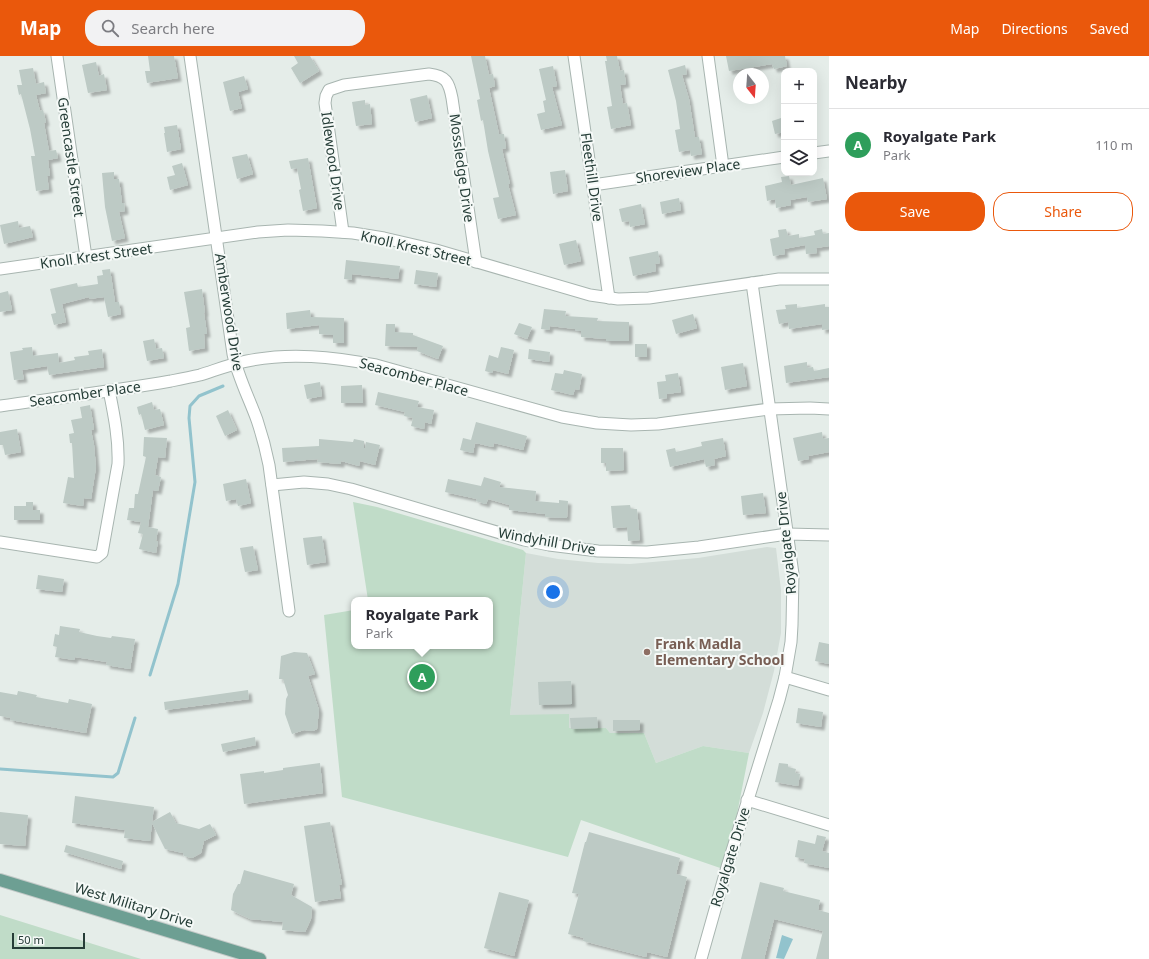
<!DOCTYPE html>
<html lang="en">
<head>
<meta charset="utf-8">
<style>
	body { margin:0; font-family:"Noto Sans",sans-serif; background:#f2f2f3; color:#2b2b33 }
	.controls { position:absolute; right:12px; top:12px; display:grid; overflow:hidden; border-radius:8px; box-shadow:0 4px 16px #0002 }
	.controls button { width:36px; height:36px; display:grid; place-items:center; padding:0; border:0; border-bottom:1px solid #e1e1e2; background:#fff; color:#2b2b33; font:20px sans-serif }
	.compass { position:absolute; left:733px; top:12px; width:36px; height:36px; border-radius:50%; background:#fff; box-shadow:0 4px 16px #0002; rotate:163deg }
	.scale { position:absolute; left:12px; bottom:10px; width:73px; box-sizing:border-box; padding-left:4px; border:2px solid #253d37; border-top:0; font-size:11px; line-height:14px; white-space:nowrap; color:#253d37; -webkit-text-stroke:3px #f5f9f7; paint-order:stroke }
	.you { position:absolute; left:553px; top:536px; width:14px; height:14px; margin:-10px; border:3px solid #fff; border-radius:50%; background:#1a73e8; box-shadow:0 0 0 6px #1a73e833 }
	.badge { display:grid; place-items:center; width:26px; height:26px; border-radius:50%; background:#ea580c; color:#fff; font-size:13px; font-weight:700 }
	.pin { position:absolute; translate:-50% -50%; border:2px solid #fff; box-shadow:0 1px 4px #0006 }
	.popup { position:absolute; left:351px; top:541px; width:142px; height:52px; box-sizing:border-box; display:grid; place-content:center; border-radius:8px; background:#fff; filter:drop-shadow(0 1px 3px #0005); font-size:13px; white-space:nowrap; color:#7c7c81 }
	.popup b { font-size:15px; color:#2b2b33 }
	.popup::after { content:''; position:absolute; left:50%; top:100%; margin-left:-8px; border:8px solid transparent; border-top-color:#fff }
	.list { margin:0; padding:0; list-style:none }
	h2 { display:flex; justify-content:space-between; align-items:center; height:52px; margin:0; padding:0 16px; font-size:17px }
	h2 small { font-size:13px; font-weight:400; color:#7c7c81 }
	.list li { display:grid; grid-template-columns:26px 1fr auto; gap:12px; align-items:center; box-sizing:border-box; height:72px; padding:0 16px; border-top:1px solid #e1e1e2 }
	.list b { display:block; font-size:15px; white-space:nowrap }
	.list p { margin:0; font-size:13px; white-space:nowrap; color:#7c7c81 }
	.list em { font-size:13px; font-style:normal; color:#7c7c81 }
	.actions { display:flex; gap:8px; padding:12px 16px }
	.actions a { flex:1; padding:9px 0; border:1px solid #ea580c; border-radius:16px; text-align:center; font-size:14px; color:#ea580c }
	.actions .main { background:#ea580c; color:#fff }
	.icon { flex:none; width:22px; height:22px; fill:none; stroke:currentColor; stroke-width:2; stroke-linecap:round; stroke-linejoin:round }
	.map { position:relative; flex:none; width:829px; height:903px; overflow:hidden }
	header { display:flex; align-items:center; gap:24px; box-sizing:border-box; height:56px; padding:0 20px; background:#ea580c; color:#fff }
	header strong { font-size:19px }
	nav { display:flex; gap:22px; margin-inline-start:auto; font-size:14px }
	.search { width:280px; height:36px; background:#f2f2f3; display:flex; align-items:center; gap:10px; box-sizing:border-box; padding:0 14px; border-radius:16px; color:#7c7c81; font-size:15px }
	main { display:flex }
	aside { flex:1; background:#fff }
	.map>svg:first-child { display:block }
</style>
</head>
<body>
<header>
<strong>Map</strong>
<div class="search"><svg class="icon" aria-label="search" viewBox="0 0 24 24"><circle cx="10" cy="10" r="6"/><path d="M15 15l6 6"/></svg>Search here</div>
<nav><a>Map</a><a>Directions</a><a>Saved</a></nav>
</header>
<main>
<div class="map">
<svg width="829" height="903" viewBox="0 0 829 903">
	<defs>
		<filter id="shadow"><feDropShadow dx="3.5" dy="3.5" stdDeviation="1" flood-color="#0004"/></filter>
	</defs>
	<rect width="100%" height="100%" fill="#e5ede9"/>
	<!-- built -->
	<path fill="#d3ddd8" d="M767,491L776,492L781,534V577L774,615L763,657L749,697L703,690L656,707L644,677H610L606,672H568L569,659H510L526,497L558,503L598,507L630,508L698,502Z"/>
	<!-- green -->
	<g fill="#c0dcc8">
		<path d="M353,446L377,451L523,494L526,497L510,659L569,658V672H606L610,677H644L656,707L703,690L749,697L726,814L581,764L568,801L342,741L324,559L354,554V590H490V544H368Z"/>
		<path d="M0,859L141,903H0Z"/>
	</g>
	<!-- water -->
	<path fill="#92c3cd" d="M782,879L793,883L784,903L776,902Z"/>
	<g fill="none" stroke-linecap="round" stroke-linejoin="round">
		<!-- stream -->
		<g stroke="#92c3cd" stroke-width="3">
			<path d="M150,619L178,528L195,426L189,362L190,350L199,340L223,330"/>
			<path d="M0,713L113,721L118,717L135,662"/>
		</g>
	</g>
	<!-- building -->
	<g fill="#bdcac5" filter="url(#shadow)">
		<path d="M148,0H174L178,22L147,27L145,15H150Z"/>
		<path d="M294,0H310L319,15L300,27L291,12L298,7Z"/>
		<path d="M471,0H485L489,19L493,18L495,30L489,32L499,78H504L506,92L502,93L510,128H508L516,159L498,163L493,142L499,141L488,95L483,64L481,65L477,44L480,43Z"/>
		<path d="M606,0H617L620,15L624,14L626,28L620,29L623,48L627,47L631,69L611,73L607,51L612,50L605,5H607Z"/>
		<path d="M726,0H785L787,10L774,13L772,8L729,15Z"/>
		<path d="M96,6L99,20L104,18L107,34L88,37L82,9Z"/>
		<path d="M685,9L687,18L682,19L689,43L695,81H699L702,98L691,100L690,94L679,96L675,74L680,73L676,45L668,14Z"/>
		<path d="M553,10L557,30L552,31L562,69L541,74L537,58L545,56L543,45L546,44L539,13Z"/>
		<path d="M33,12L36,28L44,26L46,37L36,39L40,55L43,54L46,66L44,67L49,95L56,94L58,102L48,104L50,120H47L49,133L36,135L31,100H35L30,73L21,38L19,39L17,29H22L19,14Z"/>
		<path d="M244,20L248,33L238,36L242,52L230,55L223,26Z"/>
		<path d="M427,39L432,62L415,66L410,43Z"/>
		<path d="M365,44V49L370,48L372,68L356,70L352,46Z"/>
		<path d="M784,61V76L775,78L772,65Z"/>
		<path d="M177,69L181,93L167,96L164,77H165L164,71Z"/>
		<path d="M247,98L253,118L237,123L232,101Z"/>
		<path d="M308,102L317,152L303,155L299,134L301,133L297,112L291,113L289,105Z"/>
		<path d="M182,107L188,129L170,134L167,121L175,119L172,110Z"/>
		<path d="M565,114L568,135L553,138L550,116Z"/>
		<path d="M114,116V123H119L122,147H124L125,155L119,156L125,182L112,185L105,151L102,117Z"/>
		<path d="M789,120L791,129L823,122L827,143L808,146L807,141L790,144L791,149L776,152L775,143L767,145L765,130L782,126L781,121Z"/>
		<path d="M679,142L681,154L662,158L660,146Z"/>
		<path d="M641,148L645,168L630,171L629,165L622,166L619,153Z"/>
		<path d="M18,165L19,172L30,170L33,181L4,188L0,169Z"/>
		<path d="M786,173L788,180L799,178V182L815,179L814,175L822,173L823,178L829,177V190L816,192L817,197L806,198L805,189L784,193L785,198L773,200L770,183L779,181L778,174Z"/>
		<path d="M576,184L581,205L564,209L559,188Z"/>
		<path d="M658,195L660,207L655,208L656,215L633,220L629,201Z"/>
		<path d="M346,204L400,210L398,223L352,218V224L344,223Z"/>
		<path d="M110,213L115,246H119L121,258L108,261L104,241L89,243V241L62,248L66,266L54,269L51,258L56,257L50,233L77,227L78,231L98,228L97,220L103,219L102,214Z"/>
		<path d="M416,214L438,217L436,231L414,228Z"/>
		<path d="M202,233L205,257H204L207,278H204L205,292L189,295L186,272L190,271L184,236Z"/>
		<path d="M8,235L12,254L0,256V237Z"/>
		<path d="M797,248V252L825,248V251H829V273L822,274V268L789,273L788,266L779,268L776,254L786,253L785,249Z"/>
		<path d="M544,253L566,255L565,260L598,262L597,265L629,266V285H606V283L581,281V275L575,274V273L550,270L549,274L541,273Z"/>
		<path d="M310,254L311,261L344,262V287H333V279L319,278V269L287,273L286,257Z"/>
		<path d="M693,258L697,272L676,278L672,264Z"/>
		<path d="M519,267L532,271L527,283L514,278Z"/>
		<path d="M386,268H395V276L413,277V279L443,290L438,303L417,295L418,291L385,290Z"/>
		<path d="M154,283L156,293L162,292L164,302L147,305L143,285Z"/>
		<rect x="635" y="288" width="12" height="13"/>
		<path d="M32,291L33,300L58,297L59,307L75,304L74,301L89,299L88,295L102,293L104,311L49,319L47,310L22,314L24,323L14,324L10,296L23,294L22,292Z"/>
		<path d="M501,291L514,294L508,318L493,314L492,317L485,315L489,299L498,302Z"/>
		<path d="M529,293L550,296L549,306L528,303Z"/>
		<path d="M807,306V312L813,311L814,315L829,312V321L786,327L784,310Z"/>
		<path d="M743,307L747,330L725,334L721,311Z"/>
		<path d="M564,314L582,318L579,334L575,333L573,339L551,334L555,317L563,318Z"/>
		<path d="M678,317L681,336L667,338V342L659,343L657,326L666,325L665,319Z"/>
		<path d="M320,326L322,340L307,343L304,329Z"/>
		<path d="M362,329L363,347H341V330Z"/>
		<path d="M378,336L419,345L417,351L434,354L431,368L425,366L424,373L411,370L413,362L404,360L405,356L375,349Z"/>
		<path d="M152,346L154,354L160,353L164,369L145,374L141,358L139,359L137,351Z"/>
		<path d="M90,349L94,373L91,374L94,389L96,411L91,443L84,442L83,450L63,447L68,421L74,422L72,387H70L69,378L74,377L71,364L82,362L80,351Z"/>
		<path d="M228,354L237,374L225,380L216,360Z"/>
		<path d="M476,366L527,380L523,394L494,387L493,391L475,387L473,397L460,394L463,382L471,384Z"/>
		<path d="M17,373L21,396L5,399L3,389H0V376Z"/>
		<path d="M822,376L823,383L829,382V396L808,400L809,403L798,405L793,382Z"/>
		<path d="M144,381L167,382L165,402L158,401L155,419L161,421L158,435L153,434L148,471L158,473L156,485H158L156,497L139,493L143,478L138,477L141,466L127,464L129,452H134L135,438H138L146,401L143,400Z"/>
		<path d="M723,382L726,400L714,403L715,409L706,411L704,403L670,411L666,394L675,392L676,396L702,390L701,386Z"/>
		<path d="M319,383L353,386L354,383L364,385V392H365L366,386L380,389L375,409L360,405L359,410L341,405V408L317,406L318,403L283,406L282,392L319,390Z"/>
		<path d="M601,392H623L624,414L606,415V407H601Z"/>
		<path d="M484,421L501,426L499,431L536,435L535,445L559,447V444L568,445L567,462L545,461V458L509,454V449L488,443L486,448L476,445L477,443L445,436L448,423L481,430Z"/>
		<path d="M246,423L251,447L238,450L236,443L226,445L223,428Z"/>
		<path d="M763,437L766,457L743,459L741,440Z"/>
		<path d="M26,446H33V454H40V464H14V450H26Z"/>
		<path d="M630,449L631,453H637L640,484L628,485L627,471L613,472L611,450Z"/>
		<path d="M322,480L326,506L307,509L303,482Z"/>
		<path d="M253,490L258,514L245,516L240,492Z"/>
		<path d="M38,519L64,523L62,536L36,533Z"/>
		<path d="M60,570L80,573L79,576L97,580L111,582L112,580L135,583L130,613L106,609L107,606L75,601L74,604L55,601L57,591L53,590L55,578L59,579Z"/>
		<path d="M819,586L829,588V608L815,605Z"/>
		<path d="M294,596L307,597L315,618L308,620L319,654L317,673L313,675L304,674L292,678L285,658L286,643L288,639L283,623H279L281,600Z"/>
		<path d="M571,625L572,648L539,649L538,626Z"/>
		<path d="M248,634L249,643L165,654L164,646Z"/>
		<path d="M18,635L37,639L36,641L68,647L69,643L92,648L86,677L10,664L11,662L0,660V636L17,639Z"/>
		<path d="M798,652L823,656L821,671L796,667Z"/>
		<path d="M597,661L598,672L571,673L570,662Z"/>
		<path d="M613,664H640V674L613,675Z"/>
		<path d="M255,681L256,689L223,696L221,688Z"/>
		<path d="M320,707L323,737L244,748L240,718L264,715V717L283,714V712Z"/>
		<path d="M779,707L788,708V711L796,713L795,717L800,718L798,730L775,726Z"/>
		<path d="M75,740L154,751L152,766L170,756L176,767L199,773L210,768L216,779L204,785L201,797L192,802L184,800L183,797L165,793L152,767L150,785L124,782L125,774L72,767Z"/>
		<path d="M0,756L28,759L25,790L0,788Z"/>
		<path d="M330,766L342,828L339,829L341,842L315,846L304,770Z"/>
		<path d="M589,776L680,802L676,818L687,821L667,901L647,896L646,901L583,885L584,882L568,878L579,838L572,837L585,786H586Z"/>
		<path d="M817,779L826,781L822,795L829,797V812L804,807L805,803L795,801L798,784L815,788Z"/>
		<path d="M66,789L123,805L121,813L64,796Z"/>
		<path d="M244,814L294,828L291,839L312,851L311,863L305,876L282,874L283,866L250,863L231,854L233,838L238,828H240Z"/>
		<path d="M760,826L784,832L783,835L820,844L818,854L829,857V903H816L823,875L774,863L764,903H741Z"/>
		<path d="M499,836L529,844L514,900L484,892Z"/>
	</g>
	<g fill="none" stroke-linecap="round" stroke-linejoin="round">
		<!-- minor casing -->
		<g stroke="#a8b5b0" stroke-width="13">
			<g id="minor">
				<path d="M57,0L86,201"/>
				<path d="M190,0L233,298C238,321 249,342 257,364C262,379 266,394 269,409L289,555"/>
				<path d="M574,0L609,242"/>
				<path d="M708,0L723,110"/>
				<path d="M814,97L829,95"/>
				<path d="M593,129L784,101"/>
				<path d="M343,176L325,47L326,40L329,34L344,29L429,18C446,20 449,26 452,42L476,206"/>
				<path d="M0,213L258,176L288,174L322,175L353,177L384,182L436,194L590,239L618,243L649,242L779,223H829"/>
				<path d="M0,350C57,342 114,335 171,325C181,323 191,321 200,319C216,314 231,308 247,305C290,296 333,301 376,309L562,361L597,367L631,369L658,368L769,353L810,352L829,353"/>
				<path d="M272,429L304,426L328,428L351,433L524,484L549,489L598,495L647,496L699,491L787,478L829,479"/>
				<path d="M0,486L97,501L102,497L118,408C119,383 114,359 109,334"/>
				<path d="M785,621L829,634"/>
				<path d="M747,744L829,769"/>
				<path d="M701,903L727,811L779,644L785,621L791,586L792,569L793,518L752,227"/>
			</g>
		</g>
		<!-- primary casing -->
		<g stroke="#c2c9c7" stroke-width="14">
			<path id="primary" d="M0,824L260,903"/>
		</g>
		<!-- minor -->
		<use href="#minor" stroke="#fff" stroke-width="11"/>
		<!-- primary -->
		<use href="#primary" stroke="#6d9f93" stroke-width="12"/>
	</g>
	<!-- markers -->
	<circle fill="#8d6e63" stroke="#f5f9f7" stroke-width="1.5" cx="647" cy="596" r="4"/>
	<g text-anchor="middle" stroke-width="4" stroke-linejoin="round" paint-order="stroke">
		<!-- street labels -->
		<g font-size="14" fill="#253d37" stroke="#f5f9f7">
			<text transform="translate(71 101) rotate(82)" y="5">Greencastle Street</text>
			<text transform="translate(333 105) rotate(82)" y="5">Idlewood Drive</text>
			<text transform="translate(462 112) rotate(82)" y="5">Mossledge Drive</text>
			<text transform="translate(688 115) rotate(-8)" y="5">Shoreview Place</text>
			<text transform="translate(592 121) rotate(82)" y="5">Fleethill Drive</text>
			<text transform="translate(416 192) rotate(13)" y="5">Knoll Krest Street</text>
			<text transform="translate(96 200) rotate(-8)" y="5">Knoll Krest Street</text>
			<text transform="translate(229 256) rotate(81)" y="5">Amberwood Drive</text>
			<text transform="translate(414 321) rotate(15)" y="5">Seacomber Place</text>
			<text transform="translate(85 338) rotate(-8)" y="5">Seacomber Place</text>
			<text transform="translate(547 485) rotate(10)" y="5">Windyhill Drive</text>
			<text transform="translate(786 487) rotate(-96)" y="5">Royalgate Drive</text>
			<text transform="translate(730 801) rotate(-73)" y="5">Royalgate Drive</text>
			<text transform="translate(134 849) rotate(17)" y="5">West Military Drive</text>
		</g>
		<!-- education labels -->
		<g font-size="14" font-weight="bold" fill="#785e54" stroke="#f5f9f7" text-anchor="start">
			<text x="655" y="593">Frank Madla<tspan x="655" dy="16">Elementary School</tspan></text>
		</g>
	</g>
</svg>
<div class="controls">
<button>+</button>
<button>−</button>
<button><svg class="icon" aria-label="layers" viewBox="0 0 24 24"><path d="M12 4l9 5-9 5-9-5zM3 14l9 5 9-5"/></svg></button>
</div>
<svg class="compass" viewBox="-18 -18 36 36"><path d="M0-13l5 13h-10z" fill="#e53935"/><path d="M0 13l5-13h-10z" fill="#7c7c81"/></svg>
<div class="scale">50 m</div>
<div class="you"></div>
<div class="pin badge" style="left:422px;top:621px;background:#2e9e5b">A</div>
<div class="popup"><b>Royalgate Park</b>Park</div>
</div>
<aside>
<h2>Nearby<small></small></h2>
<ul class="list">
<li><span class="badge" style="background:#2e9e5b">A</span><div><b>Royalgate Park</b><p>Park</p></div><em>110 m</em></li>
</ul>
<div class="actions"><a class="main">Save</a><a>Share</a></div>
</aside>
</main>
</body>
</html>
